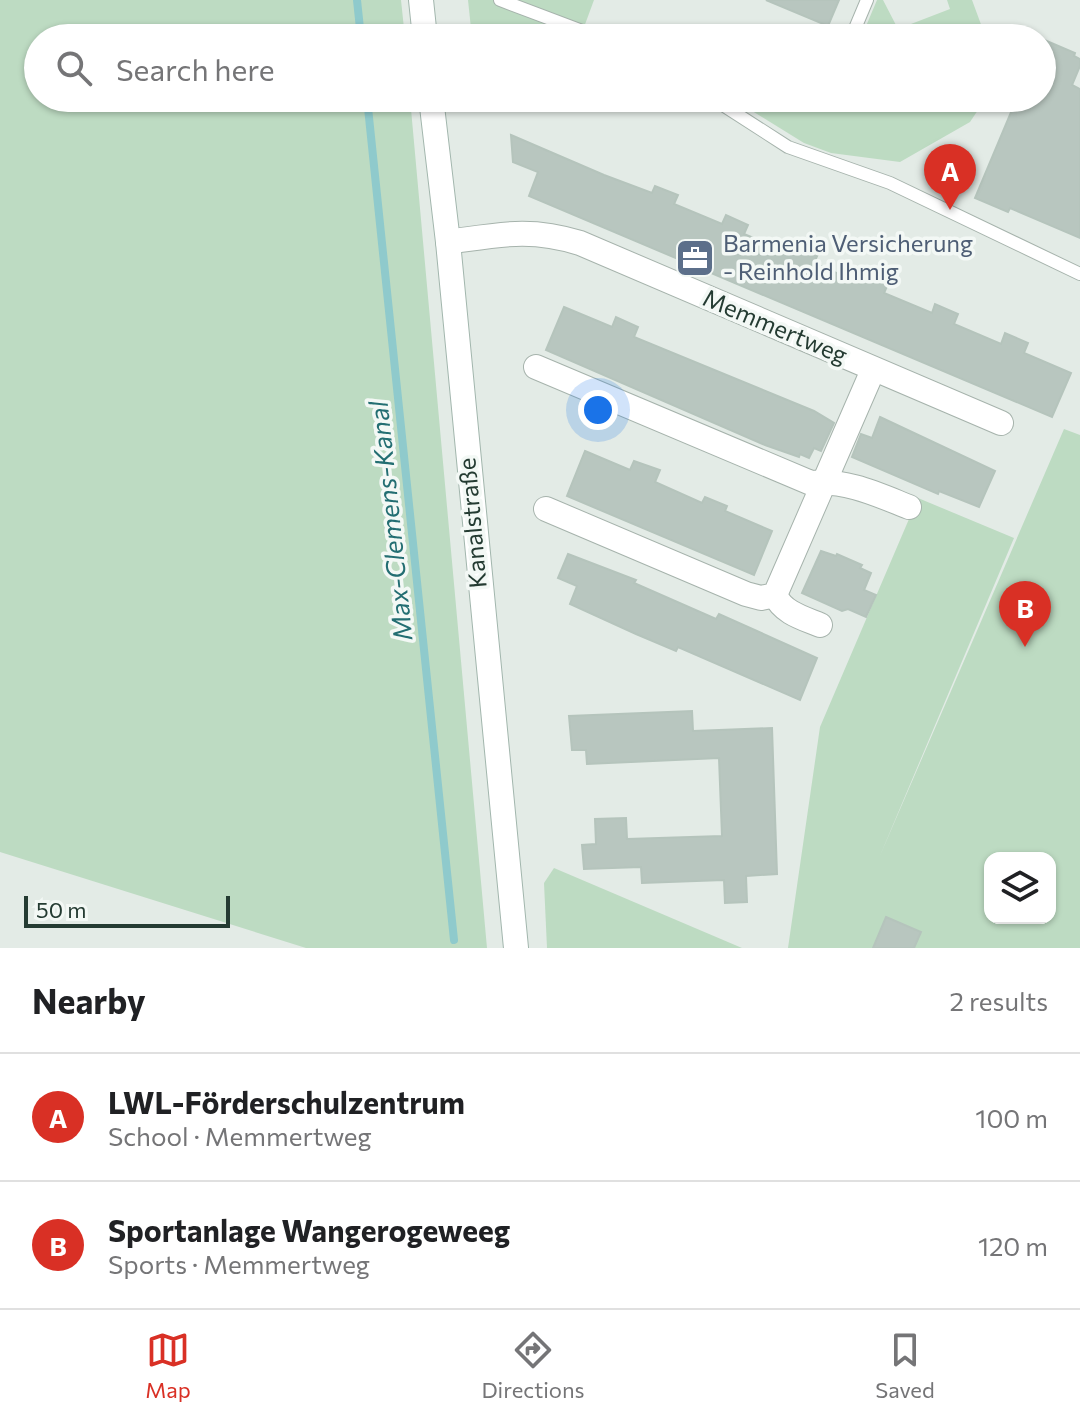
<!DOCTYPE html>
<html lang="en">
<head>
<meta charset="utf-8">
<style>
	body { margin:0; font-family:Commissioner,sans-serif; background:#f2f2f2; color:#202124 }
	.controls { position:absolute; right:24px; bottom:24px; display:grid; overflow:hidden; border-radius:16px; box-shadow:0 2px 6px #0004 }
	.controls button { width:72px; height:72px; display:grid; place-items:center; padding:0; border:0; border-bottom:2px solid #e0e0e0; background:#fff; color:#202124; font:40px sans-serif }
	.scale { position:absolute; left:24px; bottom:20px; width:206px; box-sizing:border-box; padding-left:8px; border:4px solid #243b32; border-top:0; font-size:22px; line-height:28px; white-space:nowrap; color:#243b32; -webkit-text-stroke:6px #f3f8f5; paint-order:stroke }
	.you { position:absolute; left:598px; top:410px; width:28px; height:28px; margin:-20px; border:6px solid #fff; border-radius:50%; background:#1a73e8; box-shadow:0 0 0 12px #1a73e833 }
	.badge { display:grid; place-items:center; width:52px; height:52px; border-radius:50%; background:#d93025; color:#fff; font-size:26px; font-weight:700 }
	.pin { position:absolute; translate:-50% -66px; filter:drop-shadow(0 2px 4px #0008) }
	.pin::after { content:''; position:absolute; top:42px; width:28px; height:24px; background:inherit; clip-path:polygon(0 0,100% 0,50% 100%) }
	.list { margin:0; padding:0; list-style:none }
	h2 { display:flex; justify-content:space-between; align-items:center; height:104px; margin:0; padding:0 32px; font-size:34px }
	h2 small { font-size:26px; font-weight:400; color:#757577 }
	.list li { display:grid; grid-template-columns:52px 1fr auto; gap:24px; align-items:center; box-sizing:border-box; height:128px; padding:0 32px; border-top:2px solid #e0e0e0 }
	.list b { display:block; font-size:30px; white-space:nowrap }
	.list p { margin:0; font-size:26px; white-space:nowrap; color:#757577 }
	.list em { font-size:26px; font-style:normal; color:#757577 }
	.icon { flex:none; width:44px; height:44px; fill:none; stroke:currentColor; stroke-width:2; stroke-linecap:round; stroke-linejoin:round }
	.map { position:relative; flex:none; width:1080px; height:948px; overflow:hidden }
	.search { position:absolute; background:#fff; box-shadow:0 2px 6px #0004; left:24px; right:24px; top:24px; height:88px; display:flex; align-items:center; gap:20px; box-sizing:border-box; padding:0 28px; border-radius:44px; color:#757577; font-size:30px }
	.sheet { height:360px; background:#fff }
	nav { display:flex; justify-content:space-around; align-items:center; box-sizing:border-box; height:112px; border-top:2px solid #e0e0e0; background:#fff; font-size:22px; color:#757577 }
	nav a { display:grid; justify-items:center; gap:4px }
	nav .on { color:#d93025 }
	.map>svg:first-child { display:block }
</style>
</head>
<body>
<div class="map">
<svg width="1080" height="948" viewBox="0 0 1080 948">
	<rect width="100%" height="100%" fill="#e3ebe6"/>
	<!-- green -->
	<g fill="#bddbc2" fill-rule="evenodd">
		<path d="M0,0H401L405,38H38V98H410L487,948H306L0,852Z"/>
		<path d="M468,0H594L580,38H472Z"/>
		<path d="M877,0H883L898,29L950,9L947,0H972L986,38H861Z"/>
		<path d="M748,98H986L970,122L900,162L831,153L804,143L744,106Z"/>
		<path d="M1064,429L1080,435V948H788L820,727L918,498L1014,538L879,858ZM990,858H1050V918H990Z"/>
		<path d="M554,868L742,948H547L544,883Z"/>
	</g>
	<g fill="none" stroke-linecap="round" stroke-linejoin="round">
		<!-- stream -->
		<g stroke="#8fcacc" stroke-width="8">
			<path d="M357,0L361,38"/>
			<path d="M367,98L454,940"/>
		</g>
	</g>
	<!-- building -->
	<g fill="#b8c6bf" stroke="#b5c4bc" stroke-width="2">
		<path d="M766,0H839L828,26Z"/>
		<path d="M1042,39L1075,53L1074,56L1080,59V66L1072,85L1080,89V238L1010,208L1008,212L975,198L1017,98H1042Z"/>
		<path d="M511,135L604,175L652,193L655,186L678,195L674,204L722,224L726,215L748,225L744,234L792,254L795,245L818,254L814,263L861,284L865,274L877,279L888,284L884,293L932,313L935,304L958,314L954,324L1001,344L1005,333L1028,343L1024,353L1071,373L1052,417L529,196L538,172L513,162Z"/>
		<path d="M564,307L612,327L616,317L638,327L634,337L814,411L834,423L821,451L814,448L809,458L800,454L799,457L765,445L546,350Z"/>
		<path d="M880,417L995,471L979,507L939,491L938,494L852,457L861,434L872,438Z"/>
		<path d="M585,451L630,470L634,461L660,470L655,482L702,503L705,497L727,506L725,511L772,531L754,575L567,496Z"/>
		<path d="M821,551L836,556L837,554L862,565L860,568L871,573L864,590L876,595L866,617L848,609L842,611L802,593Z"/>
		<path d="M568,554L636,580L634,583L716,619L719,614L817,658L800,700L678,647L676,651L636,634L570,604L577,586L558,578Z"/>
		<path d="M692,711L693,731L772,728L777,874L746,876L747,902L725,903L724,880L642,883L641,867L584,869L582,845L596,844L595,819L626,818L627,839L722,836L719,758L587,764L586,750H572L569,716Z"/>
		<path d="M886,917L921,932L914,948H873Z"/>
	</g>
	<g fill="none" stroke-linecap="round" stroke-linejoin="round">
		<!-- service casing -->
		<g stroke="#a6b3ac" stroke-width="14">
			<g id="service">
				<path d="M500,0L601,38"/>
				<path d="M851,38L867,0"/>
				<path d="M712,98L788,147L890,183L1080,274"/>
			</g>
		</g>
		<!-- minor casing -->
		<g stroke="#a6b3ac" stroke-width="26">
			<g id="minor">
				<path d="M448,242C499,235 529,227 580,243L1001,423"/>
				<path d="M536,367L811,483C847,480 876,494 909,507"/>
				<path d="M546,509L746,594L761,598L775,595L873,370"/>
				<path d="M775,595C783,613 803,618 820,625"/>
			</g>
		</g>
		<!-- secondary casing -->
		<g stroke="#a2b6ad" stroke-width="26">
			<g id="secondary">
				<path d="M421,0L425,38"/>
				<path d="M431,98L448,242L516,948"/>
			</g>
		</g>
		<!-- service -->
		<use href="#service" stroke="#fff" stroke-width="12"/>
		<!-- minor -->
		<use href="#minor" stroke="#fff" stroke-width="24"/>
		<!-- secondary -->
		<use href="#secondary" stroke="#fff" stroke-width="24"/>
	</g>
	<!-- icons -->
	<defs>
		<g id="office-square" transform="scale(2)"><rect x="-9" y="-9" width="18" height="18" rx="4" fill="#5c6f8a" stroke="#f3f8f5"/><path d="M-6-3h4V-5.5h4V-3h4V5H-6ZM-1-4.5V-3h2v-1.5ZM-6 0V1H6V0Z" fill="#fff"/></g>
	</defs>
	<g fill-rule="evenodd">
		<use href="#office-square" x="695" y="258"/>
	</g>
	<g text-anchor="middle" stroke-width="7" stroke-linejoin="round" paint-order="stroke">
		<!-- service labels -->
		<g font-size="24" fill="#4e5e75" stroke="#f3f8f5" text-anchor="start">
			<text x="723" y="252">Barmenia Versicherung<tspan x="723" dy="28">- Reinhold Ihmig</tspan></text>
		</g>
		<!-- street labels -->
		<g font-size="24" fill="#243b32" stroke="#f3f8f5">
			<text transform="translate(775 327) rotate(23)" y="8">Memmertweg</text>
			<text transform="translate(473 523) rotate(-95)" y="8">Kanalstraße</text>
		</g>
		<!-- water labels -->
		<g font-size="26" font-style="italic" fill="#236e72" stroke="#f3f8f5">
			<text transform="translate(391 521) rotate(-96)" y="9">Max-Clemens-Kanal</text>
		</g>
	</g>
</svg>
<div class="controls">
<button><svg class="icon" aria-label="layers" viewBox="0 0 24 24"><path d="M12 4l9 5-9 5-9-5zM3 14l9 5 9-5"/></svg></button>
</div>
<div class="scale">50 m</div>
<div class="you"></div>
<div class="pin badge" style="left:950px;top:210px">A</div>
<div class="pin badge" style="left:1025px;top:647px">B</div>
<div class="search"><svg class="icon" aria-label="search" viewBox="0 0 24 24"><circle cx="10" cy="10" r="6"/><path d="M15 15l6 6"/></svg>Search here</div>
</div>
<section class="sheet">
<h2>Nearby<small>2 results</small></h2>
<ul class="list">
<li><span class="badge">A</span><div><b>LWL-Förderschulzentrum</b><p>School · Memmertweg</p></div><em>100 m</em></li>
<li><span class="badge">B</span><div><b>Sportanlage Wangerogeweeg</b><p>Sports · Memmertweg</p></div><em>120 m</em></li>
</ul>
</section>
<nav>
<a class="on"><svg class="icon" aria-label="map" viewBox="0 0 24 24"><path d="M3 6l6-2 6 2 6-2v14l-6 2-6-2-6 2zM9 4v14M15 6v14"/></svg>Map</a>
<a><svg class="icon" aria-label="directions" viewBox="0 0 24 24"><path d="M12 3l9 9-9 9-9-9zM9 14v-3h6M13 9l2 2-2 2"/></svg>Directions</a>
<a><svg class="icon" aria-label="saved" viewBox="0 0 24 24"><path d="M7 4h10v16l-5-4-5 4z"/></svg>Saved</a>
</nav>
</body>
</html>
